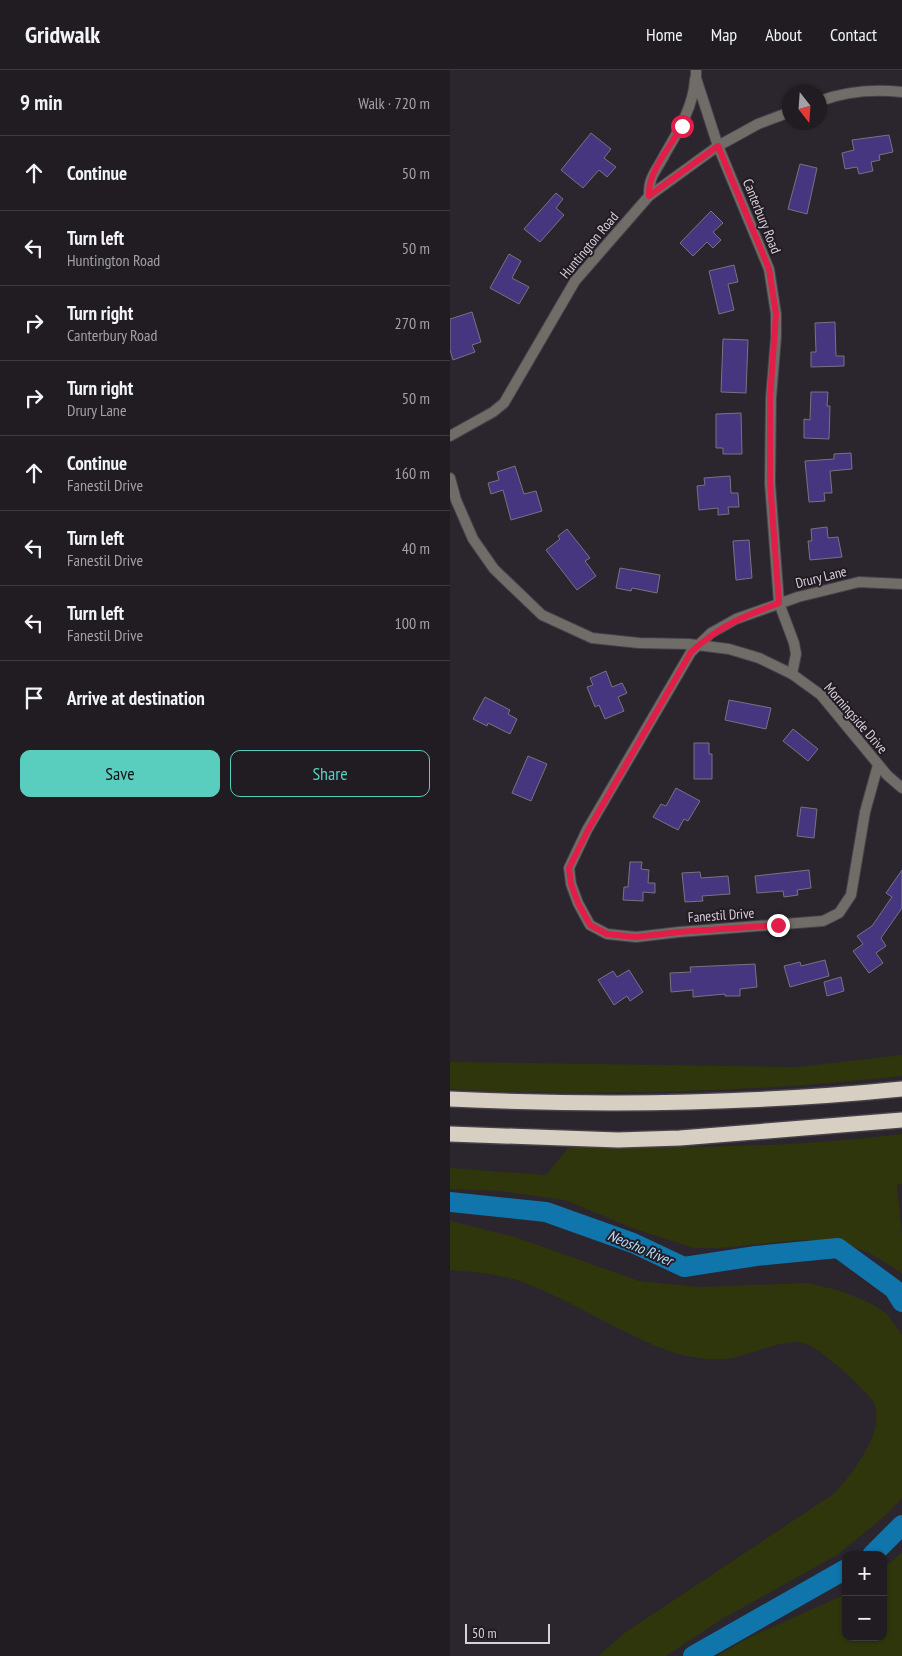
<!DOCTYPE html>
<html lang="en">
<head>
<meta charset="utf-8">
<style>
	body { margin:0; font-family:"PT Sans Narrow",sans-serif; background:#2d292f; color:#f1f3f6 }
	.controls { position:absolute; right:15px; bottom:15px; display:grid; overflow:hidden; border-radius:10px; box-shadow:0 1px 4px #0004 }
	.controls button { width:45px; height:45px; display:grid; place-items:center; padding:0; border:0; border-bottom:1px solid #3d3a40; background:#201c22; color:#f1f3f6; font:25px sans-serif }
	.compass { position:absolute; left:332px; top:15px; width:45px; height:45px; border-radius:50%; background:#201c22; box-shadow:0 1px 4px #0004; rotate:163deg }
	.scale { position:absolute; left:15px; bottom:12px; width:85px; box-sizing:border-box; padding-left:5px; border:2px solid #d7d2d8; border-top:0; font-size:14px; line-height:18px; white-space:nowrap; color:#d7d2d8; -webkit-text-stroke:4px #221b24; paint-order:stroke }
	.stop { position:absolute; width:15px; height:15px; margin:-11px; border:4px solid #e11d48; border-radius:50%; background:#fff }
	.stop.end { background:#e11d48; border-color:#fff; box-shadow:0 1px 5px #0008 }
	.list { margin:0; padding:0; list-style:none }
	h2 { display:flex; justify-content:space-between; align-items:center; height:65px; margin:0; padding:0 20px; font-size:21px }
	h2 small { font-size:16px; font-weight:400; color:#a2a1a5 }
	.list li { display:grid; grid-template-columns:32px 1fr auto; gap:15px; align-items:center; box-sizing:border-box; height:75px; padding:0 20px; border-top:1px solid #3d3a40 }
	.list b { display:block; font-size:19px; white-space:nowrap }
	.list p { margin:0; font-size:16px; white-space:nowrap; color:#a2a1a5 }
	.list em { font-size:16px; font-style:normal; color:#a2a1a5 }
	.actions { display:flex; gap:10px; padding:15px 20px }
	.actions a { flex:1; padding:11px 0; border:1px solid #59cebf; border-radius:10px; text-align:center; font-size:18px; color:#59cebf }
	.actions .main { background:#59cebf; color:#111 }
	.icon { flex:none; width:28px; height:28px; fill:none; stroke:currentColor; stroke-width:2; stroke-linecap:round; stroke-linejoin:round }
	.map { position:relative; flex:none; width:452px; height:1586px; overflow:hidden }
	header { display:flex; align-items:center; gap:30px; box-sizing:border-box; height:70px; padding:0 25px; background:#201c22; border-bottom:1px solid #3d3a40 }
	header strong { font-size:24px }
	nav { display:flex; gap:28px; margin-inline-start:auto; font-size:18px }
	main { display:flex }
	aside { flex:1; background:#201c22 }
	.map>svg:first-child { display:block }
</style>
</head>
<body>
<header>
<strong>Gridwalk</strong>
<nav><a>Home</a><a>Map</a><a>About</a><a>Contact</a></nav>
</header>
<main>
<aside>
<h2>9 min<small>Walk · 720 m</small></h2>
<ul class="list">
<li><svg class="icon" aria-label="ahead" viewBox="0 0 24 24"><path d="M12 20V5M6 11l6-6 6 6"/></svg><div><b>Continue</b></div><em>50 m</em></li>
<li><svg class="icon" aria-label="left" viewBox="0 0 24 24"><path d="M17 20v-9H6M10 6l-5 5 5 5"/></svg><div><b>Turn left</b><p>Huntington Road</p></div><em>50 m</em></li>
<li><svg class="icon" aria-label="right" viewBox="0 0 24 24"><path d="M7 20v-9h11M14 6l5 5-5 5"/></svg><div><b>Turn right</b><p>Canterbury Road</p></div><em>270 m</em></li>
<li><svg class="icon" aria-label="right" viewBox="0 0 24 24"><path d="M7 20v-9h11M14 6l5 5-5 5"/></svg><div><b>Turn right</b><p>Drury Lane</p></div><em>50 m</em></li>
<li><svg class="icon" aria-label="ahead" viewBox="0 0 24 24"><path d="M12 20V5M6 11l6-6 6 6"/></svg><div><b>Continue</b><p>Fanestil Drive</p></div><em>160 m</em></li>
<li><svg class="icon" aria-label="left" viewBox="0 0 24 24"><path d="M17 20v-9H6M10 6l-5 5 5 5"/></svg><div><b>Turn left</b><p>Fanestil Drive</p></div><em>40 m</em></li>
<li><svg class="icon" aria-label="left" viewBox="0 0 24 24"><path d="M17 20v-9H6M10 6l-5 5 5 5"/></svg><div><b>Turn left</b><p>Fanestil Drive</p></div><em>100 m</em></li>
<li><svg class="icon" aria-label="arrive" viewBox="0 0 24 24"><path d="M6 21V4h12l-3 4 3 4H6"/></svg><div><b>Arrive at destination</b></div></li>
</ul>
<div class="actions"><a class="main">Save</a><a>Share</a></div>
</aside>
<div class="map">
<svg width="452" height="1586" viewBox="0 0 452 1586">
	<rect width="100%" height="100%" fill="#2b252e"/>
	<!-- green -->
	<g fill="#30360b">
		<path d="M452,985V1006C304,1022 149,1027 0,1019V992L348,997Z"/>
		<path d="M452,1064V1114L447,1115L452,1167V1203L418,1182L384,1171L353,1170L268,1178H244L185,1159L115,1130L51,1121L0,1119V1098L96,1105L120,1076C230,1078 343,1078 452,1064Z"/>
		<path d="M0,1151L65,1167L189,1211L248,1217L357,1213L391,1221L420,1233L437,1244L452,1265V1428L436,1445L387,1485L272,1549L216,1586H148L176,1562L385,1423C402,1403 436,1363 424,1333C420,1325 392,1299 384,1293C374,1285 359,1271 345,1272C323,1273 303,1284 282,1288C264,1291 240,1288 222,1282C171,1264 125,1232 75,1213C51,1204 24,1202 0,1200Z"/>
		<path d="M452,1482V1586H267L298,1568L396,1524V1567H433V1499Z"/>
	</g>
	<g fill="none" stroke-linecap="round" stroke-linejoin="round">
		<!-- river -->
		<g stroke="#0f75ab" stroke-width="20">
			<path d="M0,1132L96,1142L183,1173L234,1197L306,1186L388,1178L444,1219L452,1232"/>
			<path d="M422,1485L452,1455"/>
			<path d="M243,1586L396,1499"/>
		</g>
	</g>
	<!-- building -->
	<g fill="#45367f" stroke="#757480">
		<path d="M141,63L161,79L154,88L166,97L157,107L149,100L133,118L111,100Z"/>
		<path d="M439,65L443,82L429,85L430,90L421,92L423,101L409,104L407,97L395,99L392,83L404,80L402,70Z"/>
		<path d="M350,94L367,98L357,144L338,139Z"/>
		<path d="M106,123L113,129L106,138L114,145L90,172L74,159Z"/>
		<path d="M261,141L273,153L263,162L271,170L263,178L257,172L243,186L230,173Z"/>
		<path d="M59,184L71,191L62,208L79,217L69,234L40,218Z"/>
		<path d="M284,195L288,212L278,214L284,240L269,244L259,201Z"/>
		<path d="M22,242L31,272L22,275L25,282L3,290L0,280V249Z"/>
		<path d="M385,252L386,286H394V296L361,297V282H366L365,253Z"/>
		<path d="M273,269L298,270L296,323L271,322Z"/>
		<path d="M361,322H378L377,336H380L379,369L354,368V349L360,350Z"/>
		<path d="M291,343L292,384H273V378H266V344Z"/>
		<path d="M401,383L402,399L380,401L382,423H374L375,431L359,432L355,391L384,389V384Z"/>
		<path d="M65,396L74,424L86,421L92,441L61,450L53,420L41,424L38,413L49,410L47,402Z"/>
		<path d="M280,406L281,423H288L289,437H278L279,444L268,445V438L249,440L247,416L255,415L254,408Z"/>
		<path d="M377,457L378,468L388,467L392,487L360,490L358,471H362L361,459Z"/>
		<path d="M117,459L140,488L135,491L146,506L127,520L96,480L110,469L108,466Z"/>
		<path d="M299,470L302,508L286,510L283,471Z"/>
		<path d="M170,498L210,505L207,523L182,518L181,521L166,518Z"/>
		<path d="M156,601L162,617L172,613L177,623L168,627L174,641L155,649L149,635L145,637L137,617L143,615L140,608Z"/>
		<path d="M35,627L60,640L58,644L67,649L60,664L38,653L37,656L23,649Z"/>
		<path d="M279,630L321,638L316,659L275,650Z"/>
		<path d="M343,659L368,679L358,691L333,671Z"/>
		<path d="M244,673H259V684H262V709H244Z"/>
		<path d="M78,686L97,694L81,731L62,723Z"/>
		<path d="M226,718L250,731L238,751L234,749L228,760L203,747L211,734L216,736Z"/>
		<path d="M351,737L367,739L364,768L347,766Z"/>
		<path d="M180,792H192L191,799L199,800L198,813H205V823L193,822V831L173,830L174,817H178Z"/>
		<path d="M359,800L361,818L347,820L348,825L334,827L333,821L307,823L305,806Z"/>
		<path d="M452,800V838L431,868L436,876L426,883L433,893L419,903L403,881L413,874L407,866L422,856L442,827L436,823Z"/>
		<path d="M250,802L251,808L278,806L280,824L252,826L253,831L235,832L232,803Z"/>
		<path d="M375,890L379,906L340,917L334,896L350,892L351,896Z"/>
		<path d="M305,894L307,917L290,919V926H275V924L243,927V920L221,922L220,903L241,902L240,897Z"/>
		<path d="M179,900L193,922L180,931L177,926L164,935L148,910L163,901L167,907Z"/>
		<path d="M391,907L394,921L377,926L374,912Z"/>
	</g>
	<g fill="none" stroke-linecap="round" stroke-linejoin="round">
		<!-- minor casing -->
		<g stroke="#474149" stroke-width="12">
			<g id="minor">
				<path d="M246,0V8L268,76L319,199L326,244V267L321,328L320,413L329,533L344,573L346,584L342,604"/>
				<path d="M370,31C396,21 424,19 452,22"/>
				<path d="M199,126C198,107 207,100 215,84C228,62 244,35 245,9"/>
				<path d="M0,366L43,342L54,333L125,211L199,126L268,76L308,54L340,42"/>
				<path d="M0,408L6,430L23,469L44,499L92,545L142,568L189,573L239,574L279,579L309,588L342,604L371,625L437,705L452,718"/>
				<path d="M428,695L415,742L401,825L389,843L373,851L229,862L186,867L157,864L140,855L128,833L121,814L119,798L137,760L241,582L261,563L286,549L348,527L409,512L452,514"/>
			</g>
		</g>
		<!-- motorway casing -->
		<g stroke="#474149" stroke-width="18">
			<g id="motorway">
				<path d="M0,1029C150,1036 303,1034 452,1019"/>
				<path d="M0,1064L168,1070L230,1068L452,1050"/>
			</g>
		</g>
		<!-- minor -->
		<use href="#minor" stroke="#706d68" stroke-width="10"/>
		<!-- motorway -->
		<use href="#motorway" stroke="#d6cfc2" stroke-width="15"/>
	</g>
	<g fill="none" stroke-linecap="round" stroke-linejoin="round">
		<!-- route -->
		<path stroke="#e11d48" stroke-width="6" d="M232,56C220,77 197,103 199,126L268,76L319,199L326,244L320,328V412L329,533C292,547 271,555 241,582L138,760L119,798L121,814L128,833L140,855L157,864L186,867L229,862L328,855"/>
	</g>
	<g text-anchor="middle" stroke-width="4" stroke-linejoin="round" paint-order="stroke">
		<!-- street labels -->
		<g font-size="14" fill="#d7d2d8" stroke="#221b24">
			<text transform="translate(312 146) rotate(68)" y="5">Canterbury Road</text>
			<text transform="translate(139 175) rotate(-50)" y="5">Huntington Road</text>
			<text transform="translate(371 507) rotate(-14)" y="5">Drury Lane</text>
			<text transform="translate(406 648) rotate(49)" y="5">Morningside Drive</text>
			<text transform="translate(271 845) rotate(-4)" y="5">Fanestil Drive</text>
		</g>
		<!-- water labels -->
		<g font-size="15" font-style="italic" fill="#b3dcfa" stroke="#221b24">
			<text transform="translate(190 1178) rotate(23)" y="5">Neosho River</text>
		</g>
	</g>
</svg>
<div class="controls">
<button>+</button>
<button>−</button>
</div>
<svg class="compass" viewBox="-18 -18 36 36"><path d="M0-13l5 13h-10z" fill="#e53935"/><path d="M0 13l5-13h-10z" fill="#a2a1a5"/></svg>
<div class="scale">50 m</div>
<div class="stop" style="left:232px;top:56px"></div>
<div class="stop end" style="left:328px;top:855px"></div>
</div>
</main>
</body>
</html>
